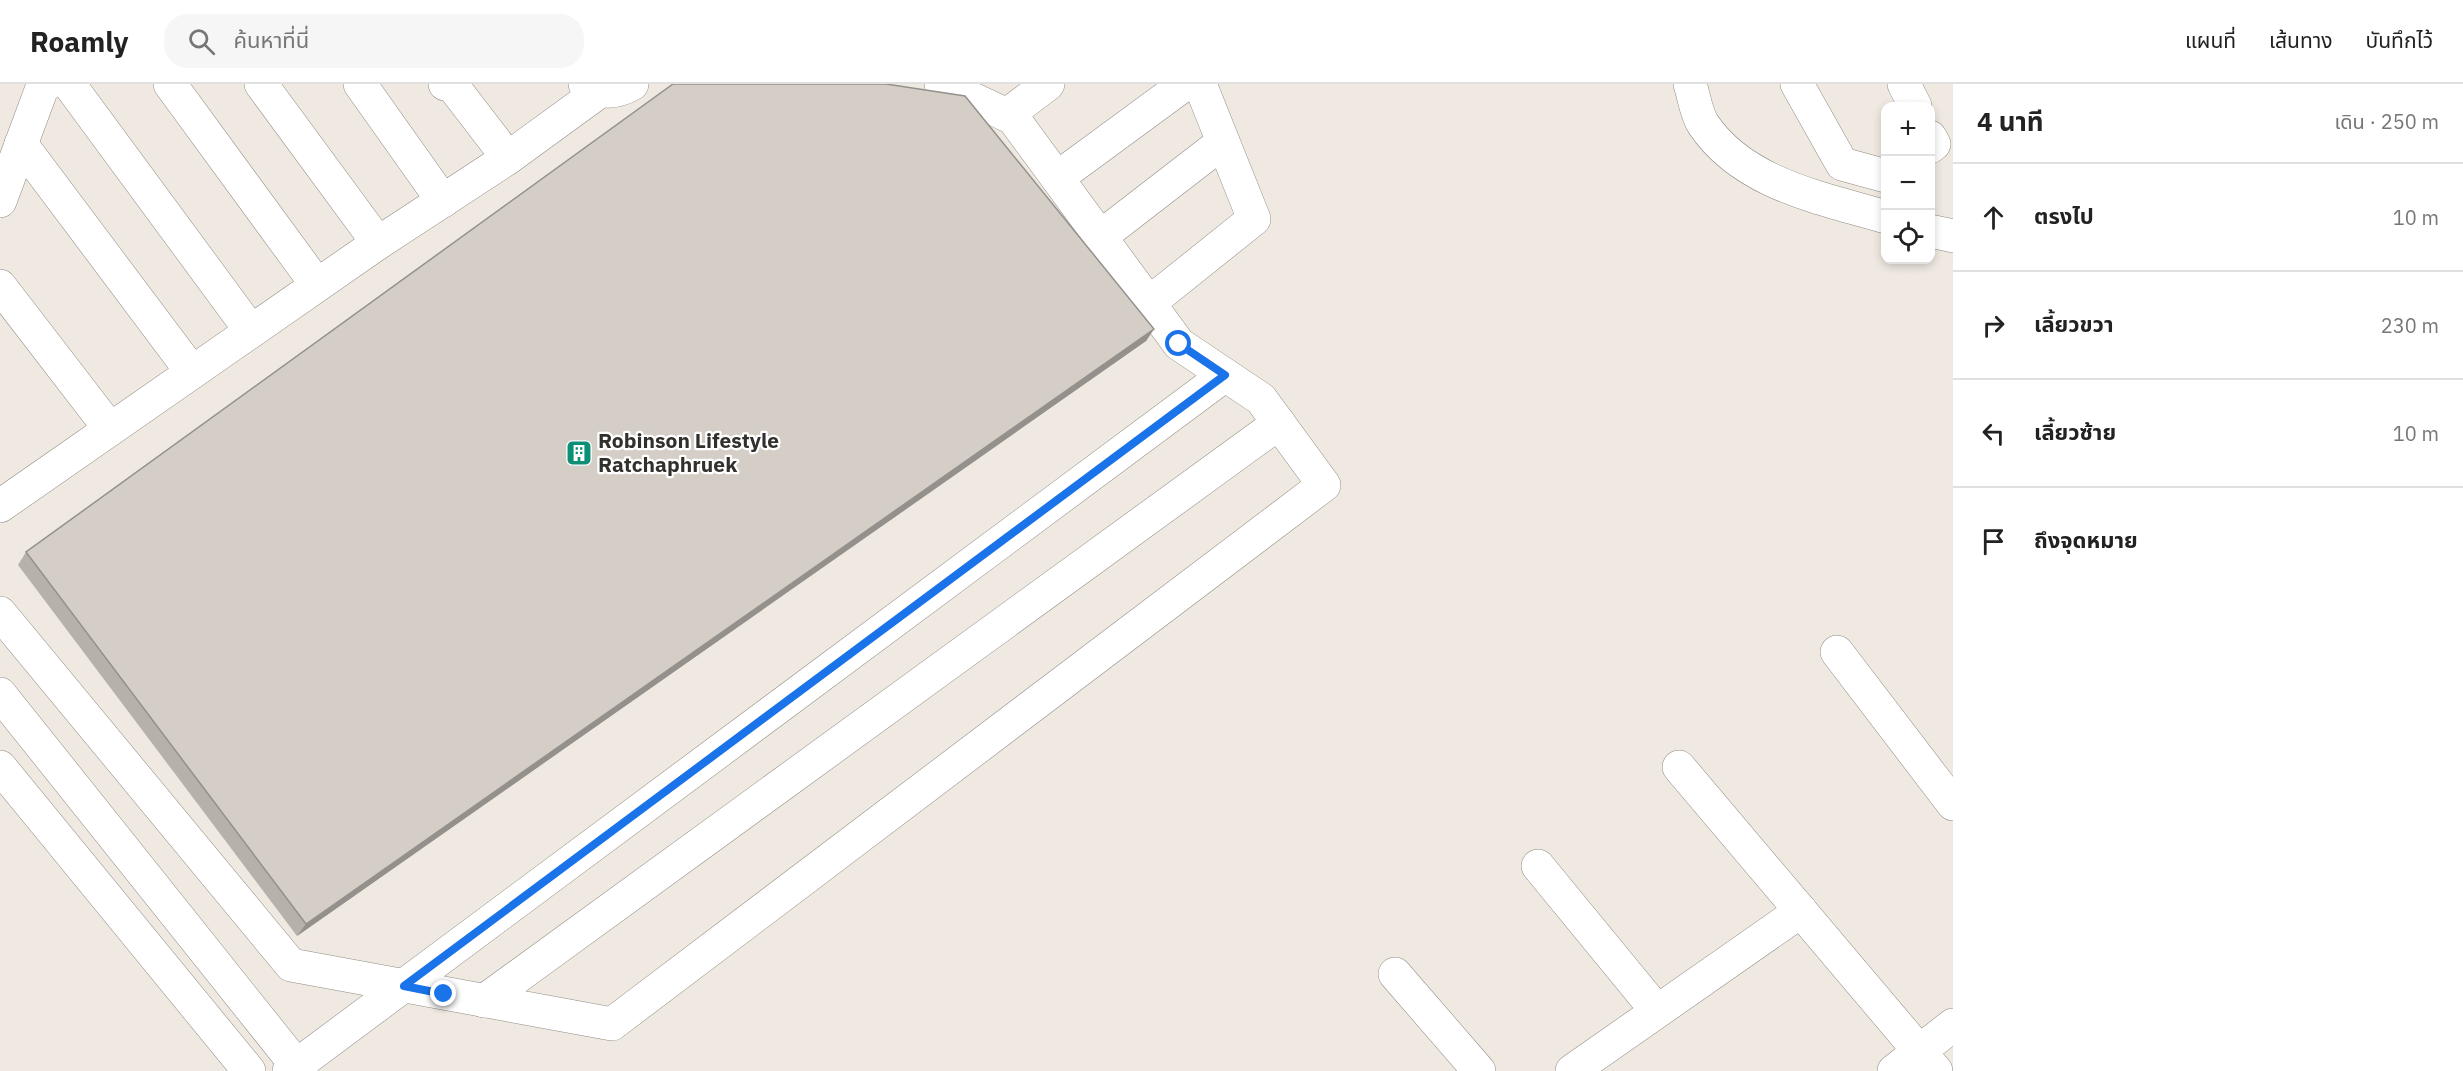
<!DOCTYPE html>
<html lang="th">
<head>
<meta charset="utf-8">
<style>
	body { margin:0; font-family:"IBM Plex Sans","Noto Sans Thai",sans-serif; background:#f6f6f6; color:#222 }
	.controls { position:absolute; right:18px; top:18px; display:grid; overflow:hidden; border-radius:12px; box-shadow:0 3px 9px #0003 }
	.controls button { width:54px; height:54px; display:grid; place-items:center; padding:0; border:0; border-bottom:2px solid #e0e0e0; background:#fff; color:#222; font:30px sans-serif }
	.stop { position:absolute; width:18px; height:18px; margin:-14px; border:4px solid #1a73e8; border-radius:50%; background:#fff }
	.stop.end { background:#1a73e8; border-color:#fff; box-shadow:0 2px 6px #0008 }
	.list { margin:0; padding:0; list-style:none }
	h2 { display:flex; justify-content:space-between; align-items:center; height:78px; margin:0; padding:0 24px; font-size:26px }
	h2 small { font-size:20px; font-weight:400; color:#767676 }
	.list li { display:grid; grid-template-columns:39px 1fr auto; gap:18px; align-items:center; box-sizing:border-box; height:108px; padding:0 24px; border-top:2px solid #e0e0e0 }
	.list b { display:block; font-size:22px; white-space:nowrap }
	.list em { font-size:20px; font-style:normal; color:#767676 }
	.icon { flex:none; width:33px; height:33px; fill:none; stroke:currentColor; stroke-width:2; stroke-linecap:round; stroke-linejoin:round }
	.map { position:relative; flex:none; width:1953px; height:987px; overflow:hidden }
	header { display:flex; align-items:center; gap:36px; box-sizing:border-box; height:84px; padding:0 30px; background:#fff; border-bottom:2px solid #e0e0e0 }
	header strong { font-size:28px }
	nav { display:flex; gap:33px; margin-inline-start:auto; font-size:21px }
	.search { width:420px; height:54px; background:#f6f6f6; display:flex; align-items:center; gap:15px; box-sizing:border-box; padding:0 21px; border-radius:24px; color:#767676; font-size:22px }
	main { display:flex }
	aside { flex:1; background:#fff }
	.map>svg:first-child { display:block }
</style>
</head>
<body>
<header>
<strong>Roamly</strong>
<div class="search"><svg class="icon" aria-label="search" viewBox="0 0 24 24"><circle cx="10" cy="10" r="6"/><path d="M15 15l6 6"/></svg>ค้นหาที่นี่</div>
<nav><a>แผนที่</a><a>เส้นทาง</a><a>บันทึกไว้</a></nav>
</header>
<main>
<div class="map">
<svg width="1953" height="987" viewBox="0 0 1953 987">
	<rect width="100%" height="100%" fill="#efe9e1"/>
	<g fill="none" stroke-linecap="round" stroke-linejoin="round">
		<!-- minor casing -->
		<g stroke="#918c85" stroke-width="34">
			<g id="minor">
				<path d="M69,0L251,247"/>
				<path d="M170,0L317,201"/>
				<path d="M261,0L378,159"/>
				<path d="M360,0L443,117"/>
				<path d="M445,0L452,1L508,74"/>
				<path d="M585,0C601,10 616,9 632,0"/>
				<path d="M1690,0C1694,12 1696,29 1703,40C1743,100 1821,114 1886,133"/>
				<path d="M1797,0L1842,80L1886,92"/>
				<path d="M1904,0L1915,22"/>
				<path d="M1007,31L1048,0"/>
				<path d="M1930,53L1934,60L1930,63"/>
				<path d="M21,60L192,288"/>
				<path d="M1057,94L1185,0"/>
				<path d="M0,117L42,4L47,0"/>
				<path d="M1930,147L1953,152"/>
				<path d="M1100,153L1223,58"/>
				<path d="M0,202L110,345"/>
				<path d="M1149,219L1254,135L1200,0"/>
				<path d="M0,422L378,159L508,74L600,7"/>
				<path d="M0,529L291,881L612,940L1324,401L1261,315L1179,260L1013,34L941,0"/>
				<path d="M1837,568L1953,720"/>
				<path d="M0,610L301,987"/>
				<path d="M0,683L249,987"/>
				<path d="M1679,683L1936,987"/>
				<path d="M1538,782L1657,927"/>
				<path d="M1395,890L1479,987"/>
				<path d="M484,917L1279,339"/>
				<path d="M289,987L1225,291"/>
				<path d="M1572,987L1801,827"/>
				<path d="M1894,987L1953,941"/>
			</g>
		</g>
		<!-- minor -->
		<use href="#minor" stroke="#fff" stroke-width="33"/>
	</g>
	<!-- wall -->
	<path fill="#b6b1aa" d="M1154,245L1146,257L297,852L18,481L26,468Z"/>
	<!-- shaded-wall -->
	<path fill="#94908b" d="M1154,245L1146,257L297,852L306,840Z"/>
	<!-- building -->
	<path fill="#d4cec6" stroke="#94908b" stroke-width="1.5" d="M673,0H886L965,12L1154,245L306,840L26,468Z"/>
	<g fill="none" stroke-linecap="round" stroke-linejoin="round">
		<!-- route -->
		<path stroke="#1a73e8" stroke-width="8" d="M444,910L404,902L1225,291L1179,260"/>
	</g>
	<!-- icons -->
	<defs>
		<g id="building-square" transform="scale(1.35)"><rect x="-9" y="-9" width="18" height="18" rx="4" fill="#0d8f76" stroke="#fff"/><path d="M-4-6H4V6H1V3H-1V6H-4ZM-2.5-4.3h1.7v1.8h-1.7ZM.8-4.3h1.7v1.8H.8ZM-2.5-1h1.7V.8h-1.7ZM.8-1h1.7V.8H.8Z" fill="#fff"/></g>
	</defs>
	<g fill-rule="evenodd">
		<use href="#building-square" x="579" y="369"/>
	</g>
	<g text-anchor="middle" stroke-width="4.5" stroke-linejoin="round" paint-order="stroke">
		<!-- poi labels -->
		<g font-size="21" font-weight="bold" fill="#32302d" stroke="#fff" text-anchor="start">
			<text x="598" y="364">Robinson Lifestyle<tspan x="598" dy="24">Ratchaphruek</tspan></text>
		</g>
	</g>
</svg>
<div class="controls">
<button>+</button>
<button>−</button>
<button><svg class="icon" aria-label="locate" viewBox="0 0 24 24"><circle cx="12" cy="12" r="6"/><path d="M12 2v4M12 18v4M2 12h4M18 12h4"/></svg></button>
</div>
<div class="stop" style="left:1179px;top:260px"></div>
<div class="stop end" style="left:444px;top:910px"></div>
</div>
<aside>
<h2>4 นาที<small>เดิน · 250 m</small></h2>
<ul class="list">
<li><svg class="icon" aria-label="ahead" viewBox="0 0 24 24"><path d="M12 20V5M6 11l6-6 6 6"/></svg><div><b>ตรงไป</b></div><em>10 m</em></li>
<li><svg class="icon" aria-label="right" viewBox="0 0 24 24"><path d="M7 20v-9h11M14 6l5 5-5 5"/></svg><div><b>เลี้ยวขวา</b></div><em>230 m</em></li>
<li><svg class="icon" aria-label="left" viewBox="0 0 24 24"><path d="M17 20v-9H6M10 6l-5 5 5 5"/></svg><div><b>เลี้ยวซ้าย</b></div><em>10 m</em></li>
<li><svg class="icon" aria-label="arrive" viewBox="0 0 24 24"><path d="M6 21V4h12l-3 4 3 4H6"/></svg><div><b>ถึงจุดหมาย</b></div></li>
</ul>
</aside>
</main>
</body>
</html>
